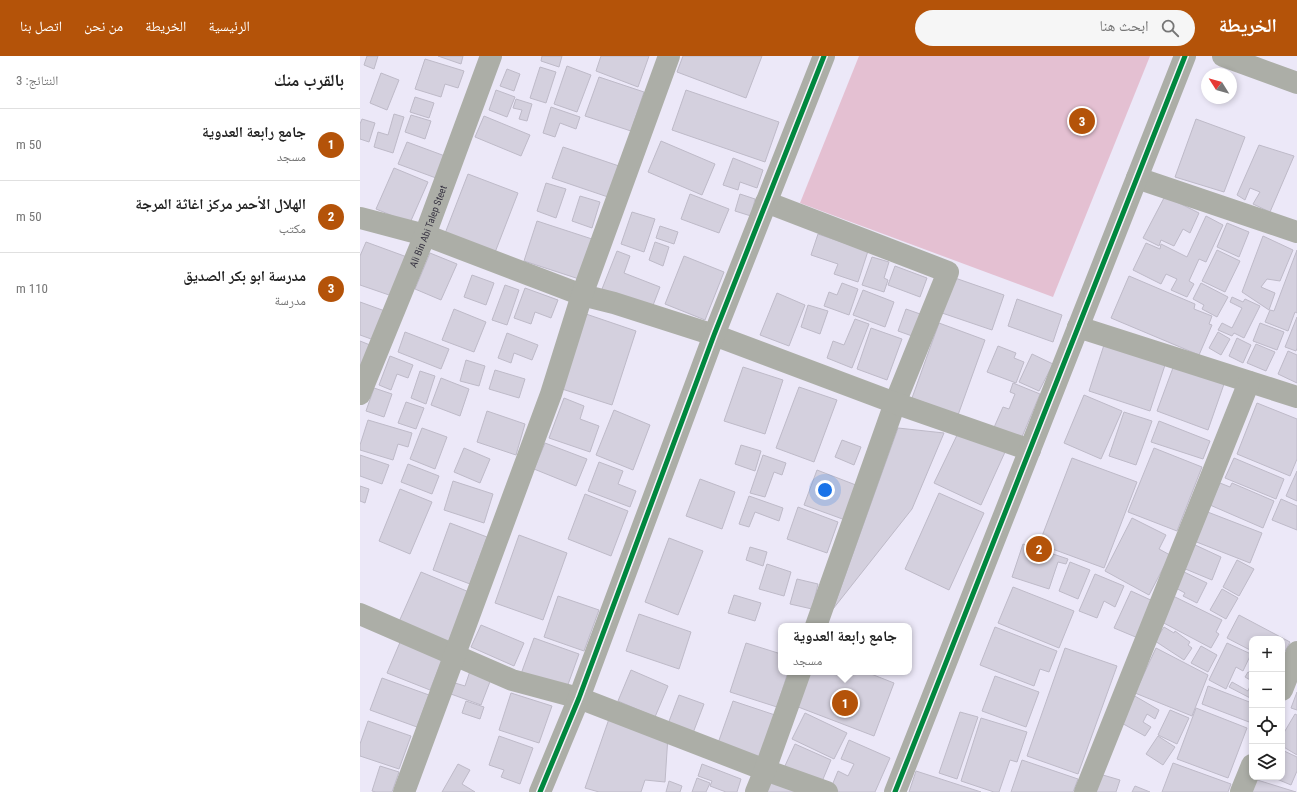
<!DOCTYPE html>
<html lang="ar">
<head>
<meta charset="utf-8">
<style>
	body { margin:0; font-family:"Roboto Condensed","Noto Naskh Arabic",sans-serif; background:#f6f6f6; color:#222; direction:rtl }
	.controls { position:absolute; right:12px; bottom:12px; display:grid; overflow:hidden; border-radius:8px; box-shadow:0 2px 6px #0003 }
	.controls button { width:36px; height:36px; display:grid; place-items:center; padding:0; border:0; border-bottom:1px solid #e0e0e0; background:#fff; color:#222; font:20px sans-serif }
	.compass { position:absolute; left:841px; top:12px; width:36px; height:36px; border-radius:50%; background:#fff; box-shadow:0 2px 6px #0003; rotate:307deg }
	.you { position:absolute; left:465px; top:434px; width:14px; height:14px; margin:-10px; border:3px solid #fff; border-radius:50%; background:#1a73e8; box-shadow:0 0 0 6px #1a73e833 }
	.badge { display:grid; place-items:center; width:26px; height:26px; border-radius:50%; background:#b45309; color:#fff; font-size:13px; font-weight:700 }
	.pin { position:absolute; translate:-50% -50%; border:2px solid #fff; box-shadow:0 1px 4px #0006 }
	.popup { position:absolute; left:418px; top:567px; width:134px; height:52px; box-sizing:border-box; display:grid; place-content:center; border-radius:8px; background:#fff; filter:drop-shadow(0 1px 3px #0005); font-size:13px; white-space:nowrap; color:#767676 }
	.popup b { font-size:15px; color:#222 }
	.popup::after { content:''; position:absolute; left:50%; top:100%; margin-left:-8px; border:8px solid transparent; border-top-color:#fff }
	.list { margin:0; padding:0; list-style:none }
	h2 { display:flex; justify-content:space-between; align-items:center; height:52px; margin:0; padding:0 16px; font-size:17px }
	h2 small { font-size:13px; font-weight:400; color:#767676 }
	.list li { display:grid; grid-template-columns:26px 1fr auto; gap:12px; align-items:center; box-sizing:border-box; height:72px; padding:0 16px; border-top:1px solid #e0e0e0 }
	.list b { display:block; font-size:15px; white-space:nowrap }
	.list p { margin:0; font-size:13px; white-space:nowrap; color:#767676 }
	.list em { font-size:13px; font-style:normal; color:#767676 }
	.icon { flex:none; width:22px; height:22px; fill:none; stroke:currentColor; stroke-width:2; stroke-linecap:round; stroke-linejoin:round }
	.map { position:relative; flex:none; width:937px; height:736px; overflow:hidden; direction:ltr }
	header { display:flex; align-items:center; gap:24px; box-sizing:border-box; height:56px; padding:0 20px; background:#b45309; color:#fff }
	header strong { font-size:19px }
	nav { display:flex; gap:22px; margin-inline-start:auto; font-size:14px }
	.search { width:280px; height:36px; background:#f6f6f6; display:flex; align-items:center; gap:10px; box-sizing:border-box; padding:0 14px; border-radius:22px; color:#767676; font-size:15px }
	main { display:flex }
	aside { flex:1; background:#fff }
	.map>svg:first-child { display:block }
</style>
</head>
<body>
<header>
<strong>الخريطة</strong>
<div class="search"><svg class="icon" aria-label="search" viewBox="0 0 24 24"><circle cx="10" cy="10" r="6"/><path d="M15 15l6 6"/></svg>ابحث هنا</div>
<nav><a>الرئيسية</a><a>الخريطة</a><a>من نحن</a><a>اتصل بنا</a></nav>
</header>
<main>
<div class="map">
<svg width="937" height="736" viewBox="0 0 937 736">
	<rect width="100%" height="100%" fill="#ece8f8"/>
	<!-- green -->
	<path fill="#e4c0d2" d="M499,0H790L693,241L440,147Z"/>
	<!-- building -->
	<g fill="#d4d0de" stroke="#bebac8">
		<path d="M7,0H18L14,13L4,9Z"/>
		<path d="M78,0H103L101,8Z"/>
		<path d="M182,0H202L199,11L181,5Z"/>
		<path d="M241,0H289L278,31L236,15Z"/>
		<path d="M323,0H402L386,42L317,16Z"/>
		<path d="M65,3L104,15L98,32L85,28L81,41L55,33Z"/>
		<path d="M207,10L231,19L217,56L194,48Z"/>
		<path d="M180,11L196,16L186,47L170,42Z"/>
		<path d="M147,13L160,18L154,35L140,30Z"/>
		<path d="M21,17L39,24L27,54L10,47Z"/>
		<path d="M239,21L284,36L271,75L225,60Z"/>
		<path d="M136,34L155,41L147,61L129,54Z"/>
		<path d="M326,34L419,66L405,106L312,74Z"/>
		<path d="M55,41L74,47L69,62L50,56Z"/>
		<path d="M156,43L172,48L167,65L159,63L162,54L153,52Z"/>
		<path d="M191,51L220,61L216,73L200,67L195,81L183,77Z"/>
		<path d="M34,58L44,61L33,97L14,91L18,76L28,79Z"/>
		<path d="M51,59L71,65L65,83L45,76Z"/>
		<path d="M124,60L170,79L161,100L115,81Z"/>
		<path d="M2,63L15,67L9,86L0,83V68Z"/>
		<path d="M836,63L885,81L864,136L815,121Z"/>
		<path d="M301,85L355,108L342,139L288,116Z"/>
		<path d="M47,86L85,100L76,122L38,108Z"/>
		<path d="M899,89L934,100L910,156L893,148L900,136L890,132L885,144L877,139Z"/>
		<path d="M203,91L259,110L248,141L192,122Z"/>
		<path d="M373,102L403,114L397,132L380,126L378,134L363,129Z"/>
		<path d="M34,112L68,126L50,167L16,153Z"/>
		<path d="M108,118L158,137L134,199L84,180Z"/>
		<path d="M186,127L206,133L196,162L177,155Z"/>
		<path d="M330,138L369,153L359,177L321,163Z"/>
		<path d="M380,138L395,143L391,160L375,155Z"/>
		<path d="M220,140L240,146L232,172L212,165Z"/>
		<path d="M805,140L839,157L830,177L823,173L814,190L801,184L799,190L783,182Z"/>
		<path d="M272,156L295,163L284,196L261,188Z"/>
		<path d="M846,160L863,169L846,206L839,203L829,225L834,228L827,241L811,234L817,223L806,218L801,228L773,214L786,187L800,193L801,188L827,201Z"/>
		<path d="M177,165L232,183L219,223L164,205Z"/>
		<path d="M867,167L889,176L879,201L857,191Z"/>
		<path d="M300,170L318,176L314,188L296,182Z"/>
		<path d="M458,178L508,195L498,226L474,218L478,208L451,199Z"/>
		<path d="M903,180L933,194L920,225L907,223L901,231L915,237L909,254L882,236Z"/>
		<path d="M6,186L47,201L32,240L0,229V200Z"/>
		<path d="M295,186L309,191L303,210L289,204Z"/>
		<path d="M857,194L880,205L865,236L842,225Z"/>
		<path d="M937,194V257L935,256L928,275L905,266L910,254L914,255Z"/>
		<path d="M257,195L270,200L264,217L300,231L292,252L242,233Z"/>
		<path d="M70,197L97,208L81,244L55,233Z"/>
		<path d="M324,200L364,216L345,264L305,248Z"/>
		<path d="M512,201L529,206L524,222L528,224L524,236L502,229Z"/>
		<path d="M535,210L567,222L560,241L528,229Z"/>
		<path d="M112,219L134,227L126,249L104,241Z"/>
		<path d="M769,220L835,248L834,253L852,260L849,268L852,269L839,299L751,262Z"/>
		<path d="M595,222L644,239L632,274L582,257Z"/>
		<path d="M482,227L498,233L489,259L464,250L469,236L477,239Z"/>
		<path d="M841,227L868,241L857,261L842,253L844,249L833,243Z"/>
		<path d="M145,229L159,234L147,269L132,264Z"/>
		<path d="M165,232L198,244L191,262L175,256L171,268L154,262Z"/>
		<path d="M503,234L534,246L525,271L493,259Z"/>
		<path d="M417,237L445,249L429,290L400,279Z"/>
		<path d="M872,241L883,246L885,243L900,250L884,282L874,277L872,280L858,274L862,267L872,272L882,252L870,246Z"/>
		<path d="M657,243L702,259L693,286L648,270Z"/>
		<path d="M0,246L25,255L14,284L0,279Z"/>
		<path d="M448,249L468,255L460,278L441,271Z"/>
		<path d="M94,253L126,266L114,296L82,284Z"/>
		<path d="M546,253L563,259L555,281L538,275Z"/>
		<path d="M226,258L276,275L252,349L202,333Z"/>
		<path d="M937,261V292L936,295L925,291Z"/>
		<path d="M495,263L509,268L492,312L467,302L473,285L484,289Z"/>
		<path d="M579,267L625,284L598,359L552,342Z"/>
		<path d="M900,267L924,276L917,294L893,285Z"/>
		<path d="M511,272L542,283L527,324L497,313Z"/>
		<path d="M45,276L89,293L81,313L38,296Z"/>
		<path d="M858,276L870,283L861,299L849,292Z"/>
		<path d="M147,277L178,289L172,304L154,297L151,307L138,302Z"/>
		<path d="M877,282L891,289L883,307L869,300Z"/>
		<path d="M0,285L15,291L0,323Z"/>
		<path d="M896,288L915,296L906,315L887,307Z"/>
		<path d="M744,289L805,309L790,355L729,335Z"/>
		<path d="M638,290L656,297L654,302L664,306L656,327L627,316Z"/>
		<path d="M928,295L937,299V327L918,318Z"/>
		<path d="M672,298L693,308L679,335L659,326Z"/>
		<path d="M30,300L53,309L48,322L37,318L31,334L19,329Z"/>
		<path d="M106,304L125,310L119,330L100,325Z"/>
		<path d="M814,309L864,328L848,374L797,355Z"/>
		<path d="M383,311L423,324L405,378L364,365Z"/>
		<path d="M135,314L165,323L159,342L129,333Z"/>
		<path d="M60,315L75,320L66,348L51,342Z"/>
		<path d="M81,322L109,333L100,360L71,349Z"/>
		<path d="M653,327L680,338L659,388L632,376L643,351L649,353L655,338L650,336Z"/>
		<path d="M439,331L477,344L454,406L416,392Z"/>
		<path d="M14,332L32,338L24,361L6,355Z"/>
		<path d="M724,339L762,355L741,403L704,387Z"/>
		<path d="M204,342L224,350L220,363L239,370L230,396L189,382Z"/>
		<path d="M46,346L64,352L56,373L38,367Z"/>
		<path d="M897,347L937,363V403L930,420L877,398Z"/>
		<path d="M254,354L290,369L273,414L236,399Z"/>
		<path d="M127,355L165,368L156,399L117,386Z"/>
		<path d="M764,356L792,365L776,409L749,400Z"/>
		<path d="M8,364L52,377L48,391L38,388L33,404L0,394V389Z"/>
		<path d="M799,365L850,385L843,403L791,386Z"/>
		<path d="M62,372L87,381L75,413L50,403Z"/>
		<path d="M538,372L584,377L552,453L473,553Z"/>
		<path d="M599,375L645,396L621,449L574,427Z"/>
		<path d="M482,384L501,391L494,409L475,401Z"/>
		<path d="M185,387L227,403L216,430L174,413Z"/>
		<path d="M381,389L401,395L395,415L375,408Z"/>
		<path d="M104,392L130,403L120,427L94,416Z"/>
		<path d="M794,392L842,411L817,475L768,456Z"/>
		<path d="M0,399L29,409L22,428L0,420Z"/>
		<path d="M403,399L426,407L422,419L414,416L405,441L390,437Z"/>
		<path d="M712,402L777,426L744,512L679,488Z"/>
		<path d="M874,402L924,423L916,443L865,422Z"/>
		<path d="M239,406L263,415L258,428L276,435L270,451L228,435Z"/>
		<path d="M48,408L79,420L72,438L41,426Z"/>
		<path d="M457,414L501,431L488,465L444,449Z"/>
		<path d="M937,415V445L926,440Z"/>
		<path d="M340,423L375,436L362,473L326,460Z"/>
		<path d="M93,425L133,438L124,467L84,454Z"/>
		<path d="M860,427L870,431L872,427L914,445L903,472L850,449Z"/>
		<path d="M0,430L9,433L5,447L0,445Z"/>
		<path d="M40,433L72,446L50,498L19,485Z"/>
		<path d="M579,437L624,457L589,534L545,513Z"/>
		<path d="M225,438L268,455L251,500L208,483Z"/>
		<path d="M389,440L423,452L419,465L395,456L389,471L379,468Z"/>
		<path d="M921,443L937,450V474L912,464Z"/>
		<path d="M438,451L478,466L467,497L427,483Z"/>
		<path d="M845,455L902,477L890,507L834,485Z"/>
		<path d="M772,462L806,479L799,493L810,499L789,539L745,515Z"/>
		<path d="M90,467L127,481L110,528L73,514Z"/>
		<path d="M159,479L207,497L183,564L135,547Z"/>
		<path d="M309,482L343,495L318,559L285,546Z"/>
		<path d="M663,488L708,503L706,508L698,506L689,533L652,521Z"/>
		<path d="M833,488L861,501L852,524L823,512Z"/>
		<path d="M390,491L407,496L403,510L386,504Z"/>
		<path d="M877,504L894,513L879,540L863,531Z"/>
		<path d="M710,506L730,514L718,543L699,535Z"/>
		<path d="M407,508L431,516L424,540L399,533Z"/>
		<path d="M822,515L847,527L837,547L823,540L825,537L814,531Z"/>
		<path d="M61,516L109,536L87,589L38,568Z"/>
		<path d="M735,518L764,530L755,551L744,545L737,562L719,555Z"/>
		<path d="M437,523L458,528L452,553L430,548Z"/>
		<path d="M653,531L714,555L699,592L638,567Z"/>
		<path d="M862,533L878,542L866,563L850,554Z"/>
		<path d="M771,535L795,546L778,582L754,572Z"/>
		<path d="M374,539L401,547L395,565L368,557Z"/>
		<path d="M198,540L239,554L224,595L184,581Z"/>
		<path d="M813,540L862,564L856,576L859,578L851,592L800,565Z"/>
		<path d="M279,558L331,576L319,613L266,595Z"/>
		<path d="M879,559L930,586L922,601V583H892V595L867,582Z"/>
		<path d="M121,569L164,587L154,610L111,591Z"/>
		<path d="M635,571L697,595L689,616L680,613L674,630L620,609Z"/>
		<path d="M804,571L814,577L815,575L830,586L828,589L832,592L824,604L795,585Z"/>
		<path d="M174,582L219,598L206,634L161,618Z"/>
		<path d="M41,584L83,602L70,634L27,617Z"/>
		<path d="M386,587L421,598V616H428L417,651L370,636Z"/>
		<path d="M867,587L891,598L883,615L876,611L866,633L849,624Z"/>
		<path d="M841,590L857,599L848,616L831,607Z"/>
		<path d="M705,592L757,610L718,718L667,700Z"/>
		<path d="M796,592L848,619L832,660L775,637Z"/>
		<path d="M271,614L308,630L295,661L258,645Z"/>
		<path d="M110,615L131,623L121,649L91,638L95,627L105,630Z"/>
		<path d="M445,616H506L534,627L514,680L433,649Z"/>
		<path d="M888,616L892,618V625L885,621Z"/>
		<path d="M635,620L679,636L666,671L622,655Z"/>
		<path d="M22,622L69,639L57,671L10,654Z"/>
		<path d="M872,626L888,635L890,630H892V643L869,631Z"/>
		<path d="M848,630L892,647V658L889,666L842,648Z"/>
		<path d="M937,636V654L931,652Z"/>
		<path d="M151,637L192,650L179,687L139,674Z"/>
		<path d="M319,639L344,648L333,677L308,668Z"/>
		<path d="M773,639L799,654L795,663L787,658L783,666L791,671L785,680L758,665Z"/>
		<path d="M106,645L124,651L120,663L102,657Z"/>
		<path d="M373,645L418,660L403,705L357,690Z"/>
		<path d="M836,652L887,672L868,722L817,703Z"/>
		<path d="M810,654L829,662L817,688L798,679Z"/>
		<path d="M600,656L618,661L597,723L579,717Z"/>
		<path d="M445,657L487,677L474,703L432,683Z"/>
		<path d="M935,658L937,659V699L922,690V680Z"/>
		<path d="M250,660L308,680L305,726L285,724L281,736H239L225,732Z"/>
		<path d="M621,662L667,676L657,706L650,704L639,736H634L601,725Z"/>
		<path d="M8,665L51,680L39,713L0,700V688Z"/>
		<path d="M139,680L173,692L160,728L141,721L144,714L129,709Z"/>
		<path d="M798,680L815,691L803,709L786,698Z"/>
		<path d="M489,684L530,702L515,736H480L471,732L478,715L488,720L494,708L481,703Z"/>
		<path d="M435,688L471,704L461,728L424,712Z"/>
		<path d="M922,694L937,701V715L931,729L912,721H922Z"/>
		<path d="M662,704L718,723L713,736H651Z"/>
		<path d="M813,707L871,728L868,736H802Z"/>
		<path d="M98,708L110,714L102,728L115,736H82Z"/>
		<path d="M342,708L381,723L377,736H366L350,730L352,725L338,720Z"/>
		<path d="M20,710L39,716L32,736H16L12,735Z"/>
		<path d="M556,715L621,736H549Z"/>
		<path d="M736,717L760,724L756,736H731Z"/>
		<path d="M406,720L451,736H400Z"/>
		<path d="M337,722L350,727L346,736H332Z"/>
		<path d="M894,723L936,736H889Z"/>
		<path d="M309,725L322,730L320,736H306Z"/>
		<path d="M775,730L790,736H772Z"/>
	</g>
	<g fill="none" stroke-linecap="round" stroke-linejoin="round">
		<!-- minor -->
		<g stroke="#acaea7" stroke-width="22">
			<path d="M863,0L937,27"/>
			<path d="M777,122L937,176"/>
			<path d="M406,146L588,216L535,347L456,570"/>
			<path d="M0,162L65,179L222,239L254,247L354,279L535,347L670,394"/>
			<path d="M718,271L937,341"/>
			<path id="s1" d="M0,338L65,179L131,0"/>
			<path d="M0,558L152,624L219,642L405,714L467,736"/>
			<path d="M922,634L937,596"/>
			<path d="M44,736L191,338L222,239L309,0"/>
			<path d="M180,736L219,642L354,279L464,0"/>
			<path d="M396,736L405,714L440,616"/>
			<path d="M535,736L825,0"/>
			<path d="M725,736L889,326"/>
			<path d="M881,736L892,709"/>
		</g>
		<!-- cycleway casing -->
		<g stroke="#f4f2f9" stroke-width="8">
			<g id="cycleway">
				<path d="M180,736L219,642L354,279L464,0"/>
				<path d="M535,736L825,0"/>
			</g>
		</g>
		<!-- cycleway -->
		<use href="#cycleway" stroke="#00873e" stroke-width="5"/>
	</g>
	<g text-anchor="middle" stroke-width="4" stroke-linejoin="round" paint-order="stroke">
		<!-- street labels -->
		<g font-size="10" fill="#383442" stroke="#f4f2f9">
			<text dy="4" stroke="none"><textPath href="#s1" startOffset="181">Ali Bin Abi Talep Steet</textPath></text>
		</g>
	</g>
</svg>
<div class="controls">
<button>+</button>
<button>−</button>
<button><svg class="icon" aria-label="locate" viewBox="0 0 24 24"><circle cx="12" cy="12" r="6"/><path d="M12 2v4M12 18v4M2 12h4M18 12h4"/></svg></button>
<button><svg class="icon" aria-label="layers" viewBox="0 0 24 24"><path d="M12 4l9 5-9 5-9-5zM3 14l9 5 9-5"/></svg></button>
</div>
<svg class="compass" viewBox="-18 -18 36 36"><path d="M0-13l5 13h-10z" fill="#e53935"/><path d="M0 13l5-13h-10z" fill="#767676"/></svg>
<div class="you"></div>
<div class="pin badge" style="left:485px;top:647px">1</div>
<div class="popup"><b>جامع رابعة العدوية</b>مسجد</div>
<div class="pin badge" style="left:679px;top:493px">2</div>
<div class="pin badge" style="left:722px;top:65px">3</div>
</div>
<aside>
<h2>بالقرب منك<small>النتائج: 3</small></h2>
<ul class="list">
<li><span class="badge">1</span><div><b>جامع رابعة العدوية</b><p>مسجد</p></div><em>50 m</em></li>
<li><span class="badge">2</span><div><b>الهلال الأحمر مركز اغاثة المرجة</b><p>مكتب</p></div><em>50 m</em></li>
<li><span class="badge">3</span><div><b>مدرسة ابو بكر الصديق</b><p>مدرسة</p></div><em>110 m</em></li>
</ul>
</aside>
</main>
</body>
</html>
